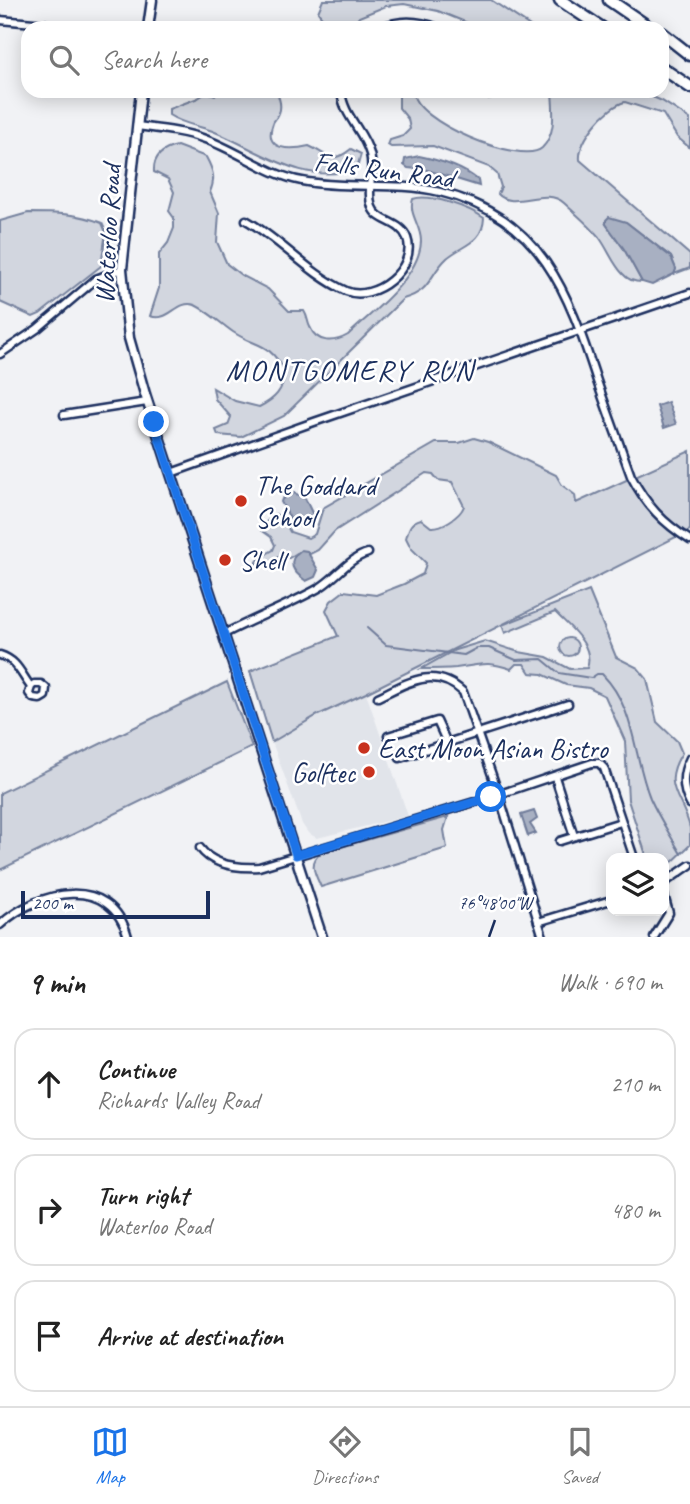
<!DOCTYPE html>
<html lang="en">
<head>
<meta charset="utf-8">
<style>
	body { margin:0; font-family:Caveat,sans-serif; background:#f6f6f6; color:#222 }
	.controls { position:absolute; right:21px; bottom:21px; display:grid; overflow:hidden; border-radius:14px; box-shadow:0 4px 18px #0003 }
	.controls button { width:63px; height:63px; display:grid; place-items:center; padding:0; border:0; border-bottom:2px solid #e0e0e0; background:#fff; color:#222; font:35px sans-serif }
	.scale { position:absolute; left:21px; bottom:18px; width:189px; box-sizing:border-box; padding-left:7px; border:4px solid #1b2f5e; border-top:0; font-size:19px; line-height:24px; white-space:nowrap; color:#1b2f5e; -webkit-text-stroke:5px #fff; paint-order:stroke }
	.stop { position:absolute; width:21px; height:21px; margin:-16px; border:5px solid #1a73e8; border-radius:50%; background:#fff }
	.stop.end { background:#1a73e8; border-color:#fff; box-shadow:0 2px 7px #0008 }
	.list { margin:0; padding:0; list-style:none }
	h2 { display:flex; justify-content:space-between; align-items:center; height:91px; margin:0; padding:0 28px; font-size:30px }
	h2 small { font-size:23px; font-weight:400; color:#767676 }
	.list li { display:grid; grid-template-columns:46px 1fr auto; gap:21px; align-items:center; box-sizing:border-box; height:112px; margin:0 14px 14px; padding:0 14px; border:2px solid #e0e0e0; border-radius:21px }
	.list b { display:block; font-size:26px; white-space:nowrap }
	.list p { margin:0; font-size:23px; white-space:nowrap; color:#767676 }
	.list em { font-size:23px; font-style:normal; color:#767676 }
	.icon { flex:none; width:38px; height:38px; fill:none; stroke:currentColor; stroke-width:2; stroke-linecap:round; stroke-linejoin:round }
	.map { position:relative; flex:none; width:690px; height:937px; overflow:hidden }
	.search { position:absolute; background:#fff; box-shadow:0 4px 18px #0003; left:21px; right:21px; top:21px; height:77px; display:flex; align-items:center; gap:18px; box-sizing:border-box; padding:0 24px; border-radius:21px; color:#767676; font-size:26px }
	.sheet { height:469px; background:#fff }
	nav { display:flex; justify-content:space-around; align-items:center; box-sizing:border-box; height:98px; border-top:2px solid #e0e0e0; background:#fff; font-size:19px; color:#767676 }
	nav a { display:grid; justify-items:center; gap:4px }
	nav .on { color:#1a73e8 }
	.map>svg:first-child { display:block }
</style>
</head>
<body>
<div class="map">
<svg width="690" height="937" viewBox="0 0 690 937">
	<rect width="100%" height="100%" fill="#f1f2f5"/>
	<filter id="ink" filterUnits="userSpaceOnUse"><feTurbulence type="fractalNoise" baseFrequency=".0143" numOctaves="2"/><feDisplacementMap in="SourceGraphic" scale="14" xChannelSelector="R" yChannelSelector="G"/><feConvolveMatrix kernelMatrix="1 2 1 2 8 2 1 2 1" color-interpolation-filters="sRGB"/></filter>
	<g filter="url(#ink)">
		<!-- built -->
		<path fill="#e1e4ea" d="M366,693L408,816L317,838L308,833L302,824L272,742L316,716Z"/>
		<!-- green -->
		<g fill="#d2d6df" stroke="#76829e" stroke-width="2">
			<path d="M323,0H491L533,28H480L438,11L404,4L386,6L359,17L351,28H330L318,12Z"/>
			<path d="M221,91H276C279,97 282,106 279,113C278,117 274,120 273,123C262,152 292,150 309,146C329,155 331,165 351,149L361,154L357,168C306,188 259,150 215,132C200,126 182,124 169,115V109L198,98L207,92L215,95Z"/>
			<path d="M399,91H413C412,121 522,166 542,148C557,133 553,110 552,91H639L662,101L690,119V148L677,137L663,114L625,102C607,106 578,140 580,160L690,255V268L674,274L676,269L671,257L626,222L606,224L624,249L642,282C634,282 628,280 623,274C613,264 608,249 599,237C589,225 576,214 564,203C545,186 513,211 498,194L501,187L497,174L489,167L433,146L391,147L388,145L390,140L403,136L410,129L408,119L399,108Z"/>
			<path d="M177,146L206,157C213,170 216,178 210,192L219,213L217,242L227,264L241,275L268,289L289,311H304C308,317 307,321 310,327C317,344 334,343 348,335C372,312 420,277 421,241C421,225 408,214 413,199C430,193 470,208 484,218C483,243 462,245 447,258C428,276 432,291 403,299L284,416L241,437L218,435L216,430L228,425L231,417L215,399L213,388L235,401L259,407C275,399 283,391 285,372C269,341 257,348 233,332C220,323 209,312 195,305C176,299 170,323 150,316L159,288V254L168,243L174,228V218L169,211L174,192L168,179L154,172C153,157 163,149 177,146Z"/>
			<path d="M28,213C54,213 77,213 102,223L106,232L101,266L40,314L33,317L0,302V221Z"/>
			<path d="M474,438L488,442L556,475L562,485L575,495L576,503L690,451V530L366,693L316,716L272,742L250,671L338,636L326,610L331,601L344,591L376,595L404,584L423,574L426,563L411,548L406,538C409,528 410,522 421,519L431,527C441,528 460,517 464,506L452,482L438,480L433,474L426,473L335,531L318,550L308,555L297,553L289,558L277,557C272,564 264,567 255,564L261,557L273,550L275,545L271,537L261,530L263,525L275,514L283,518L290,532L308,538L315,534L323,508L436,443H459Z"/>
			<path d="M589,591L616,657L638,668L647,679L657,722L677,741L682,753C660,787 683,797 690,828C690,833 690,840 690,845L664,870V858H647L628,800L625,741L605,696L589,688L566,685L542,674L530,673L524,664H516L511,669C485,660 481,665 456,668C444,669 433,669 421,669L455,650L485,641L519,652L547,657L570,669L587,668C595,645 569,627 555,612L505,633L502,625Z"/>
			<circle cx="569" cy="647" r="9"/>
			<path d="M227,682L252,747L0,870V793Z"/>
			<path d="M448,817L444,830L447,848L321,887C315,874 307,861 323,852Z"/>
		</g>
		<!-- water -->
		<g fill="#a8b0c2" stroke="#707c9a" stroke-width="2">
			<path d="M419,156C439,160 461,166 478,180L479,186L427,170L408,168L404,165L405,159Z"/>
			<path d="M609,217L626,222L671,257L676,269L674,274L652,285L642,282L624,249L606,224V220Z"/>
			<path d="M668,402L676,424L664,428L657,406Z"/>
			<path d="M294,493L305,498L313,515L312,518L301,526L293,524L281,502L282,499Z"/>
			<path d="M301,550L307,551L318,570L315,577L306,581C293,572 285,562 301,550Z"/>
			<path d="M534,811L537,819L530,824L536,833L528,836L521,815Z"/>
		</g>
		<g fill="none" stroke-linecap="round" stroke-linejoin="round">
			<!-- stream -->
			<path stroke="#707c9a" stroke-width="2" d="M367,628L386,645L464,655L477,648H489L516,660L542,659L559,673L591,678L597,674H602C636,708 633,756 650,798C659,818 671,836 681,854"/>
			<!-- minor casing -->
			<g stroke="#1b2f5e" stroke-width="11">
				<g id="minor">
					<path d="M0,20L45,24L56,28"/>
					<path d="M380,28C400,19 418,20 438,28"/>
					<path d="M478,91L489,94L499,91"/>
					<path d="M137,126C160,129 183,131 205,139C239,151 266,174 302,181C347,190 395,181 440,192C542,217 568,292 597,381C608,413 620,445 631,476C646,505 663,523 690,540"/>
					<path d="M246,220C281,240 309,274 346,291C374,303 418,268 407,238C401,221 377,222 372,207C366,191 375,171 370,154C364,131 343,116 341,91"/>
					<path d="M0,354L37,329L96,279L122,269"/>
					<path d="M64,415L147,402"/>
					<path d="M171,473L314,422L690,293"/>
					<path d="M224,634C255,618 289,605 319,588C336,578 349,558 368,553"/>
					<path d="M0,655C18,661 20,673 31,687L29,693L33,698L40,699L45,696L46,688L41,684H34L31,687"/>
					<path d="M378,697C407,683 434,665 463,692L499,795L543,937"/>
					<path d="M388,736L437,721L447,743"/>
					<path d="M400,758L568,704"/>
					<path d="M690,758C682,773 682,789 690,804"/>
					<path d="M555,777L574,836"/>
					<path d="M560,841L621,822"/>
					<path d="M200,848C213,866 239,868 259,867L491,797L592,763H599L604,768L634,858"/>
					<path d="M664,883L690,865"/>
					<path d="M538,922L611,900"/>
					<path d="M0,925C38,890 111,873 128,937"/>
					<path d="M654,937L669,913L664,895"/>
				</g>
			</g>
			<!-- major casing -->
			<g stroke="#1b2f5e" stroke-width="13">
				<g id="major">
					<path d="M148,28L152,0"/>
					<path d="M141,91L122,269L129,338L145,394L322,937"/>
				</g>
			</g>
			<!-- highway casing -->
			<g stroke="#1b2f5e" stroke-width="15">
				<g id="highway">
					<path d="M560,0L602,28"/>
					<path d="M609,0L650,28"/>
					<path d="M662,33L690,55"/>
					<path d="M662,68L690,87"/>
				</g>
			</g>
			<!-- minor -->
			<use href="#minor" stroke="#fff" stroke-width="6"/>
			<!-- major -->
			<use href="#major" stroke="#fff" stroke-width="8"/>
			<!-- highway -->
			<use href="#highway" stroke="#fff" stroke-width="10"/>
		</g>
	</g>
	<g fill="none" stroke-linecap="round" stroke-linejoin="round" filter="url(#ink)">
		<!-- route -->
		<path stroke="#1a73e8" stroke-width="9" d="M154,422L296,855L491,797"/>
	</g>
	<!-- ticks -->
	<path fill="none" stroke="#1b2f5e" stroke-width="2.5" d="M489,937L495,920"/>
	<!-- markers -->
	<g fill="#c8321e" stroke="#fff" stroke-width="2.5">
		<circle cx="241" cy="501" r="7"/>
		<circle cx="225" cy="560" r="7"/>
		<circle cx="364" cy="748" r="7"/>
		<circle cx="369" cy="772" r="7"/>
	</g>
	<g text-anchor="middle" stroke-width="5" stroke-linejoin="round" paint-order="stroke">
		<!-- street labels -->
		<g font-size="28" fill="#1b2f5e" stroke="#fff">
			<text transform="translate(384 169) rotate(7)" y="10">Falls Run Road</text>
			<text transform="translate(107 234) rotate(-87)" y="10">Waterloo Road</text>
		</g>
		<!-- poi labels -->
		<g font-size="28" fill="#1b2f5e" stroke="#fff" text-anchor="start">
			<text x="255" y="495">The Goddard<tspan x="255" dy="32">School</tspan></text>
			<text x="239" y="570">Shell</text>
			<text x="378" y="758">East Moon Asian Bistro</text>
			<text x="355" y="782" text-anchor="end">Golftec</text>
		</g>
		<!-- neighbourhood labels -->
		<g font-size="30" letter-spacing="2" fill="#1b2f5e" stroke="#fff">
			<text x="350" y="380">MONTGOMERY RUN</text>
		</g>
	</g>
	<g font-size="18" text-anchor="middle" fill="#1b2f5e" stroke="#fff" stroke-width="5" stroke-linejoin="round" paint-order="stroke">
		<text x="495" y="909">76°48'00"W</text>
	</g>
</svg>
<div class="controls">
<button><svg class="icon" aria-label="layers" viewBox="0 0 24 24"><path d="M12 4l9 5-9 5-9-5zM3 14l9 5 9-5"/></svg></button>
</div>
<div class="scale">200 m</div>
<div class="stop" style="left:491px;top:797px"></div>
<div class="stop end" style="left:154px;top:422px"></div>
<div class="search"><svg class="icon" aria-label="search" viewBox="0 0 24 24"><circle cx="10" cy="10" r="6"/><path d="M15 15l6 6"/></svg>Search here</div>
</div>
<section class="sheet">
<h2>9 min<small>Walk · 690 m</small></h2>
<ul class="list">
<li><svg class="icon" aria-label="ahead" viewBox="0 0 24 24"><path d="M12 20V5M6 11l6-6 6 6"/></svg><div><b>Continue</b><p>Richards Valley Road</p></div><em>210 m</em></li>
<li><svg class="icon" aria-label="right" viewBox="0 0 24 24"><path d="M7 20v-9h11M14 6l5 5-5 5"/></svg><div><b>Turn right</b><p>Waterloo Road</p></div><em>480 m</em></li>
<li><svg class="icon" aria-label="arrive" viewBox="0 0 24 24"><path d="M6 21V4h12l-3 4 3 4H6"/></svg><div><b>Arrive at destination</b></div></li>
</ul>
</section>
<nav>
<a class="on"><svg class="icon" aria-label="map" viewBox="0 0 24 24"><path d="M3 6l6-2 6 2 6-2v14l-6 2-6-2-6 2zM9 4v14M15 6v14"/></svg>Map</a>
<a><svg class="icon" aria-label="directions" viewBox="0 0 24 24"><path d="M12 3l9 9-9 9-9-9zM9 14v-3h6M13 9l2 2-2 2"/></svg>Directions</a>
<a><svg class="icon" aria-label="saved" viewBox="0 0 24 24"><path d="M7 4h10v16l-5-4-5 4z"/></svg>Saved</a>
</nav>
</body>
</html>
